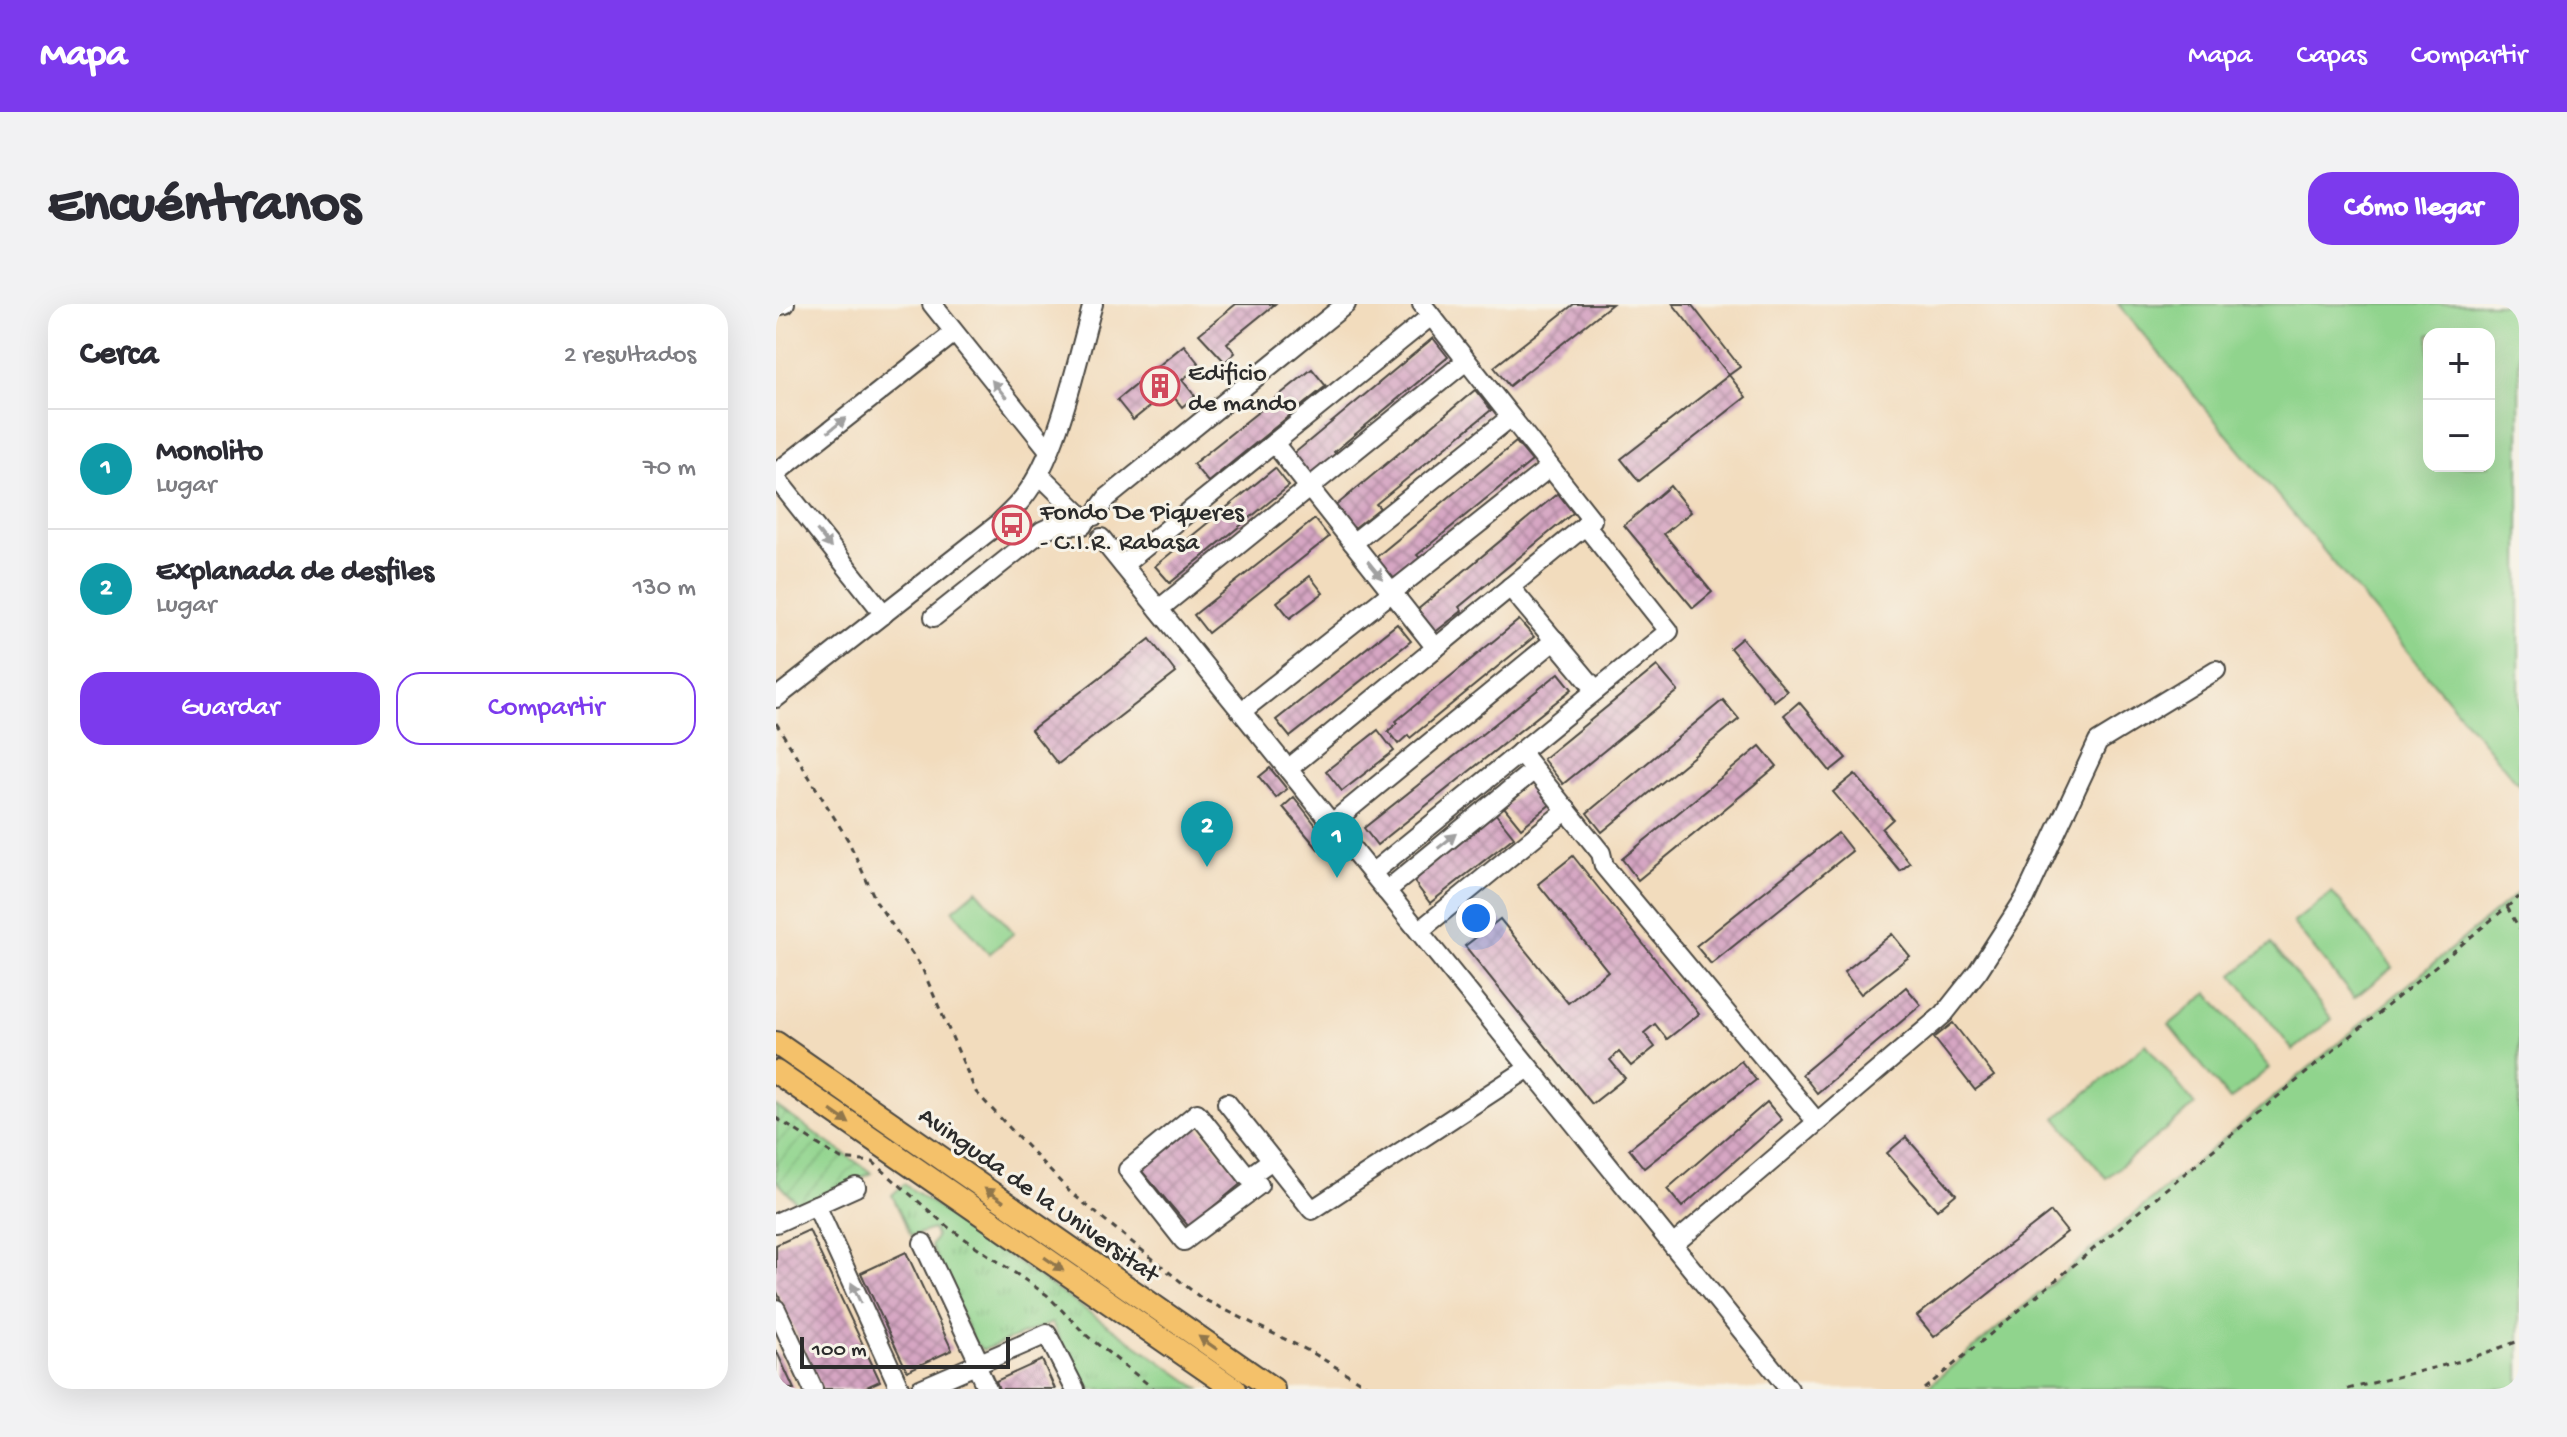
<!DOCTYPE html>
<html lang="es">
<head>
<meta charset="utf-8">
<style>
	body { margin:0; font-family:"Gochi Hand",sans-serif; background:#f2f2f3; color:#2b2b33 }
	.controls { position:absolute; right:24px; top:24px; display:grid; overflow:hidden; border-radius:16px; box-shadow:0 8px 32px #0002 }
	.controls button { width:72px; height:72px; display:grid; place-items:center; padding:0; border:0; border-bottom:2px solid #e1e1e2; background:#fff; color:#2b2b33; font:40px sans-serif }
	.scale { position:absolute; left:24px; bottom:20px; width:210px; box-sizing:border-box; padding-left:8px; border:4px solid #2b2b2b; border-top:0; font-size:22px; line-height:28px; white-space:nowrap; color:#2b2b2b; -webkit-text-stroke:6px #f7f3e8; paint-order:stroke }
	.you { position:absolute; left:700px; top:614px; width:28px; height:28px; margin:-20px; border:6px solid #fff; border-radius:50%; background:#1a73e8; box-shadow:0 0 0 12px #1a73e833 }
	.badge { display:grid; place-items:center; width:52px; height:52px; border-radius:50%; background:#7c3aed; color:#fff; font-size:26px; font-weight:700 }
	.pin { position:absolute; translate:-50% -66px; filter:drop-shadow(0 2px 4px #0008) }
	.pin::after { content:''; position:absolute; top:42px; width:28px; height:24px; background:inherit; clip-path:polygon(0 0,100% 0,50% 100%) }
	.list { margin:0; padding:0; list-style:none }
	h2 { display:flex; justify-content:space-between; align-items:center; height:104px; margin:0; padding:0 32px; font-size:34px }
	h2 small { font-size:26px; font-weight:400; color:#7c7c81 }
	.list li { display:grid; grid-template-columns:52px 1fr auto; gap:24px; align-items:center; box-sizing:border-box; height:120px; padding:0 32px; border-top:2px solid #e1e1e2 }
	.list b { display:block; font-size:30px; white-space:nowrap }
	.list p { margin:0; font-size:26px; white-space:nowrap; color:#7c7c81 }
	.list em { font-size:26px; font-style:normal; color:#7c7c81 }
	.actions { display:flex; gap:16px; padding:24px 32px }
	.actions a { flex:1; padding:18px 0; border:2px solid #7c3aed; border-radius:24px; text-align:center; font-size:28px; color:#7c3aed }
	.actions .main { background:#7c3aed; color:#fff }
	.map { position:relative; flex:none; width:1743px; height:1085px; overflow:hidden; border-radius:24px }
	header { display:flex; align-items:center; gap:48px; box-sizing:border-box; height:112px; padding:0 40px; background:#7c3aed; color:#fff }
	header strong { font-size:38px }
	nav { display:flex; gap:44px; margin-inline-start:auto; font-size:28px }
	.intro { display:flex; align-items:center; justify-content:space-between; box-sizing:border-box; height:192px; padding:0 48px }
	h1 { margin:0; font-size:56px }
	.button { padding:20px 36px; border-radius:24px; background:#7c3aed; color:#fff; font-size:28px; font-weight:700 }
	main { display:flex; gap:48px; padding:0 48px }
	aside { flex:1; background:#fff; border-radius:24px; box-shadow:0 8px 32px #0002 }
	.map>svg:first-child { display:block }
</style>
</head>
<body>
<header>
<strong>Mapa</strong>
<nav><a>Mapa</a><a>Capas</a><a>Compartir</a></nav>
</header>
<div class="intro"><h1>Encuéntranos</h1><a class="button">Cómo llegar</a></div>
<main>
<aside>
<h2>Cerca<small>2 resultados</small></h2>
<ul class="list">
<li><span class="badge" style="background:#0f9aa8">1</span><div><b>Monolito</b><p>Lugar</p></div><em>70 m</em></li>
<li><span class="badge" style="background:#0f9aa8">2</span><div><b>Explanada de desfiles</b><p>Lugar</p></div><em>130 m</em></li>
</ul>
<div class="actions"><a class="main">Guardar</a><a>Compartir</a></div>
</aside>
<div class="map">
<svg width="1743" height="1085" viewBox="0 0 1743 1085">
	<defs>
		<pattern id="park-tufts" width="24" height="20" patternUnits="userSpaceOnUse" patternTransform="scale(2)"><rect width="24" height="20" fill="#90d48d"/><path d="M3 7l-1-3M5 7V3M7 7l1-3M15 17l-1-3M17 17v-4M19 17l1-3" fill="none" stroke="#7cb67a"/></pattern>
		<pattern id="garden-furrows" width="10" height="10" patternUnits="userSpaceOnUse" patternTransform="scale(2)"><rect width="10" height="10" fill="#90d48d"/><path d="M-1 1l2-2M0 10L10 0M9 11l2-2" fill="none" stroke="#7cb67a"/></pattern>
		<pattern id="building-cross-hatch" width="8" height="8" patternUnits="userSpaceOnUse" patternTransform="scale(2)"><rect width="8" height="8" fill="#d6a6c3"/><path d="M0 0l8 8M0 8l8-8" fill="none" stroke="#ae879f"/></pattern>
	</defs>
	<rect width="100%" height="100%" fill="#f7f3e8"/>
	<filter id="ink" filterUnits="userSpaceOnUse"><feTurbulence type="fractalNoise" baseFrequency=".0125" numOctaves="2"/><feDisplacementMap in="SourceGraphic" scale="16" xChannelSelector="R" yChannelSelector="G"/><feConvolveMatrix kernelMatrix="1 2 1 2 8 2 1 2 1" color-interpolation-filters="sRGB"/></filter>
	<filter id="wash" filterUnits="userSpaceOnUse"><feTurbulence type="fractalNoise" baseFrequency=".006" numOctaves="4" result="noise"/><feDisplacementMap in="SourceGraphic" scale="32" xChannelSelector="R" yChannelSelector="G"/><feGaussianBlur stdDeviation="1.8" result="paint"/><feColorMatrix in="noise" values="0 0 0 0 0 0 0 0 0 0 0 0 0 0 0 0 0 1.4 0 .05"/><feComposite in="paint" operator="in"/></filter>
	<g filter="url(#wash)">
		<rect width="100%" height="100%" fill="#f2dcbd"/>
		<!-- grass -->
		<g fill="#90d48d" stroke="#5e805c" stroke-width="2" fill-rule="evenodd">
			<path d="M1342,0H1743V481ZM1653,30H1713V162H1653Z"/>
			<path d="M201,586L238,629L213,650L177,606Z"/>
			<path d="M1556,588L1617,663L1578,694L1517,619Z"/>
			<path d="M1743,588V1085H1149Z"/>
			<path d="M1495,640L1556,715L1517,746L1457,671Z"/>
			<path d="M1432,689L1493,764L1454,796L1393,721Z"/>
			<path d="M1370,740L1419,801L1330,874L1280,814Z"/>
		</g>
		<!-- park -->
		<path fill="url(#park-tufts)" stroke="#5e805c" stroke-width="2" d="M128,880L424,1085H307L276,1019L207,1046L198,1038L155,942L160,933L157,925L135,932L116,891Z"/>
		<!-- garden -->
		<path fill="url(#garden-furrows)" stroke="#5e805c" stroke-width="2" d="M0,802L96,869L24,902L0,876Z"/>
		<g id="blocks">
			<!-- building -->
			<g fill="url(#building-cross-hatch)">
				<path d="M460,0H499L451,39L459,49L449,58L423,30Z"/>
				<path d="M798,0H836L733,82L718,63Z"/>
				<path d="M897,0H915L964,63L953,71L970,93L863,177L845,155L953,71Z"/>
				<path d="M657,34L672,53L558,148L561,152L534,174L515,152Z"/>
				<path d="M408,41L424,61L406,76L419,92L406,103L393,87L357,116L341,96Z"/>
				<path d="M536,65L550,82L432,178L417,160Z"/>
				<path d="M699,86L715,106L600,200L604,204L576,226L557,204Z"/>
				<path d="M740,138L756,157L641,251L645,255L617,278L598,255Z"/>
				<path d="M499,164L513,182L394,279L379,262Z"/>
				<path d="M894,182L915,208L888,230L936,288L917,304L848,221Z"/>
				<path d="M782,189L797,209L683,303L686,307L658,329L640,307Z"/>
				<path d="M539,215L553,233L432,329L418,311Z"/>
				<path d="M534,272L547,289L514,314L501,298Z"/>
				<path d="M743,316L758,333L634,434L632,431L622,440L612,427L622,419L620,417Z"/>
				<path d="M621,320L635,337L514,433L500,416Z"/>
				<path d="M966,334L1011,387L998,397L954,344Z"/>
				<path d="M374,335L400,369L282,460L255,426Z"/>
				<path d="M881,362L902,387L787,480L767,455Z"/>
				<path d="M783,369L796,385L601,541L588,524Z"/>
				<path d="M947,396L963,415L826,528L811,509Z"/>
				<path d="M1023,398L1070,454L1054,467L1008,411Z"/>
				<path d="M602,426L618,447L566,487L550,467Z"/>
				<path d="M984,442L1001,462L862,576L846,555Z"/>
				<path d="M494,464L511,485L500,494L483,473Z"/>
				<path d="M1079,470L1117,515L1106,525L1134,559L1124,567L1057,488Z"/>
				<path d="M759,478L776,499L745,524L728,503Z"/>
				<path d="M518,493L552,537L542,545L507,503Z"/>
				<path d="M719,509L738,533L654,599L636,575Z"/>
				<path d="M1062,529L1076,547L935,660L920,642Z"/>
				<path d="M797,552L923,710L891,735L879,720L868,729L879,743L855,762L843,748L834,756L849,774L816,800L689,642L724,615L792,699L832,667L762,580Z"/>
				<path d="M1116,630L1134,652L1085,690L1068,668Z"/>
				<path d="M1130,683L1145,701L1041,789L1026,770Z"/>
				<path d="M1177,719L1218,772L1199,786L1158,734Z"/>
				<path d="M965,757L980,776L868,864L853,845Z"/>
				<path d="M991,798L1006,816L906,903L891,885Z"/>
				<path d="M419,819L468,877L413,923L364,865Z"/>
				<path d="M1130,833L1180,890L1161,906L1111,849Z"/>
				<path d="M1275,908L1291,928L1158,1033L1141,1012Z"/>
				<path d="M33,926L104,1077L86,1085H46L0,986V941Z"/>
				<path d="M130,948L176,1046L131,1067L85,969Z"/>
				<path d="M0,1046L18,1085H0Z"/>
				<path d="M266,1056L279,1085H223L220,1077Z"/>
			</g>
		</g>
	</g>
	<g filter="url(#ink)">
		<use href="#blocks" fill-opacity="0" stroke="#494641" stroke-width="2"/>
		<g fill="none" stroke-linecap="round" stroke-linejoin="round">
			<!-- minor casing -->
			<g stroke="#494641" stroke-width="22">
				<g id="minor">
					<path d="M156,0L272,145"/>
					<path d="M0,2L9,0"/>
					<path d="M498,139L660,344"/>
					<path d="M0,169L178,29"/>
					<path d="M263,170L310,216"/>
					<path d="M0,174L108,310"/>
					<path d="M318,212L331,194L570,0"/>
					<path d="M325,234L1013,1085"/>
					<path d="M577,239L735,113"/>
					<path d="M347,261L655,12"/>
					<path d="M734,283L820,386"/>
					<path d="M383,305L690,57"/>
					<path d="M158,313L266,227L279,221H307"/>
					<path d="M0,394L221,221C230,212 240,203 247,194C283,150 301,55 317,0"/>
					<path d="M466,407L774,163"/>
					<path d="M744,448L825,549L828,562L1041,818"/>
					<path d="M512,465L816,216L646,0"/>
					<path d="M556,519L779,336"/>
					<path d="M596,569L893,327L809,221"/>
					<path d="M610,587L758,466"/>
					<path d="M643,627L791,506"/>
					<path d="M451,799L536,906L753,764"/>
					<path d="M472,873L483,881L408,937L352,866L421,809L472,873L496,856"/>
					<path d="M40,901L124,1085"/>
					<path d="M0,919L80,883"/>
					<path d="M147,939L203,1058"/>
					<path d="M897,941L1168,710L1202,667L1249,594L1322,438L1440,366"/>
					<path d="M0,1005L37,1085"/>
					<path d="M199,1059L211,1085"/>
					<path d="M144,1085L271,1030L299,1085"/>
				</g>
			</g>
			<!-- major casing -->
			<g stroke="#494641" stroke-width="26">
				<g id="major">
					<path d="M0,739L497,1085"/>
					<path d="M0,768L458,1085"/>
				</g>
			</g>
			<!-- path -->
			<g stroke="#494641" stroke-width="3" stroke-dasharray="6 6" stroke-linecap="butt">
				<path d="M0,419L72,536L101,599L146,664L200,788L293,887L425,994L537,1049L596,1085"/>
				<path d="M1731,603L1743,624"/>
				<path d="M0,814L65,855L97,858L173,924L271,991L310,1031L378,1085"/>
				<path d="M1148,1085L1743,593"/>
				<path d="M1572,1085L1689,1056L1743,1037"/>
			</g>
			<!-- minor -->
			<use href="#minor" stroke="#fff" stroke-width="18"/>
			<!-- major -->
			<use href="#major" stroke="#f4c16b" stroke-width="22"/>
		</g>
		<!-- one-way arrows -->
		<defs><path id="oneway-solid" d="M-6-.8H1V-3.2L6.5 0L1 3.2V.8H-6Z" transform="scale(2)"/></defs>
		<g fill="#a0a0a0">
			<use href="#oneway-solid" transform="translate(223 85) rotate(-129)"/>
			<use href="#oneway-solid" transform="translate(61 121) rotate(-38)"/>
			<use href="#oneway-solid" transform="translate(48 235) rotate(52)"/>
			<use href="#oneway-solid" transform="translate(599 266) rotate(51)"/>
			<use href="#oneway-solid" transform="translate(671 537) rotate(-39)"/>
			<use href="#oneway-solid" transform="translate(80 989) rotate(-115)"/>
		</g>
		<g fill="#90764b">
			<use href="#oneway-solid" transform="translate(64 813) rotate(35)"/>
			<use href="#oneway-solid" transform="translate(218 891) rotate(-145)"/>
			<use href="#oneway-solid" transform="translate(278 960) rotate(35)"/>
			<use href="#oneway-solid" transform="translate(432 1039) rotate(-145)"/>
		</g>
	</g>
	<!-- icons -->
	<defs>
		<g id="building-ring" transform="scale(2)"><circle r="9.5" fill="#f7f3e8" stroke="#d1495b" stroke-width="1.5"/><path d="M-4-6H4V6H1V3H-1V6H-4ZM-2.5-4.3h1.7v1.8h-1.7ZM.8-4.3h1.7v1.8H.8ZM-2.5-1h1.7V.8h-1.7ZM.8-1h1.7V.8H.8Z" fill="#d1495b"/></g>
		<g id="bus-ring" transform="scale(2)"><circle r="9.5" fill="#f7f3e8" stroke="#d1495b" stroke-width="1.5"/><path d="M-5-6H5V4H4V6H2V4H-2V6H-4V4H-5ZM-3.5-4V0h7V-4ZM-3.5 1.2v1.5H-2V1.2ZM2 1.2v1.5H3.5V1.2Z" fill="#d1495b"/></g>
	</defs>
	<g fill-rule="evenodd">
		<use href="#building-ring" x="384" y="82"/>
		<use href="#bus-ring" x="236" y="221"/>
	</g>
	<g text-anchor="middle" stroke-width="6" stroke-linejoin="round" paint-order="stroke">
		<!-- poi labels -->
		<g font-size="26" fill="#2b2b2b" stroke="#f7f3e8" text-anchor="start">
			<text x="412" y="76">Edificio<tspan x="412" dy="30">de mando</tspan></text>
			<text x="264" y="215">Fondo De Piqueres<tspan x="264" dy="30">- C.I.R. Rabasa</tspan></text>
		</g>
		<!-- street labels -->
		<g font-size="26" fill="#2b2b2b" stroke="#f7f3e8">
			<text transform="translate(264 889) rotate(35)" y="9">Avinguda de la Universitat</text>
		</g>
	</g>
</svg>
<div class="controls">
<button>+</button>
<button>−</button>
</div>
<div class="scale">100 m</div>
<div class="you"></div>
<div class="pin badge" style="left:561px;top:574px;background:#0f9aa8">1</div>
<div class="pin badge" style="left:431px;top:563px;background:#0f9aa8">2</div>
</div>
</main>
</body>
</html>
